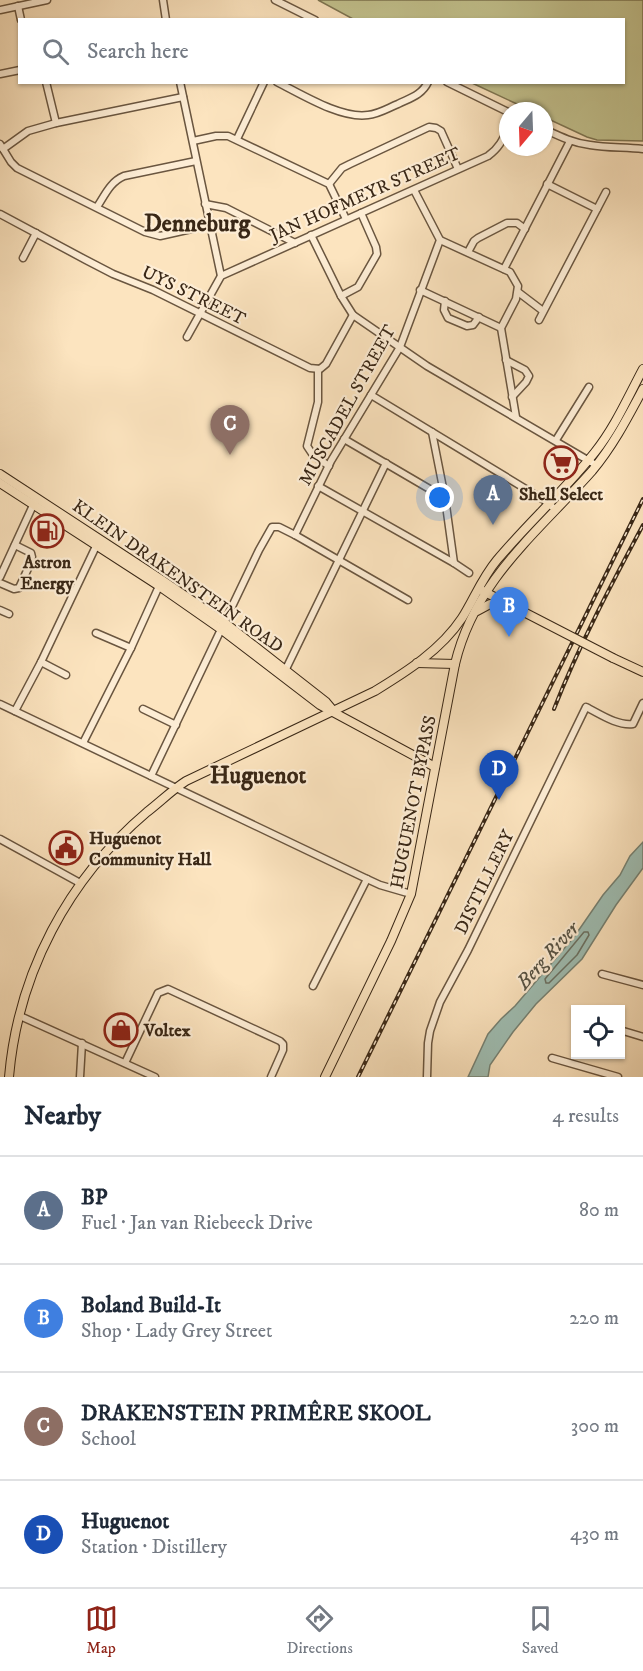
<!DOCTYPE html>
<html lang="en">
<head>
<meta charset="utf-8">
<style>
	body { margin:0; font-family:"IM FELL DW Pica",serif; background:#f2f2f3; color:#1f2937 }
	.controls { position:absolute; right:18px; bottom:18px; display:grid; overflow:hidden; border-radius:0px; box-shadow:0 2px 4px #0004 }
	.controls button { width:54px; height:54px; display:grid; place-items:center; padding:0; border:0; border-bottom:2px solid #e0e1e3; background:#fff; color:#1f2937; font:30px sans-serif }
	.compass { position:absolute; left:499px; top:102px; width:54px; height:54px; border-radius:50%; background:#fff; box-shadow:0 2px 4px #0004; rotate:199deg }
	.you { position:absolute; left:440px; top:498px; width:21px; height:21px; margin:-15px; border:4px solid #fff; border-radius:50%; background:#1a73e8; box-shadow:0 0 0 9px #1a73e833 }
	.badge { display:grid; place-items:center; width:39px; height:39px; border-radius:50%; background:#8f2418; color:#fff; font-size:20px; font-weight:700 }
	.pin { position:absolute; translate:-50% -50px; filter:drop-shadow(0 2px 3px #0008) }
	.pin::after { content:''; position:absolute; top:32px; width:21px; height:18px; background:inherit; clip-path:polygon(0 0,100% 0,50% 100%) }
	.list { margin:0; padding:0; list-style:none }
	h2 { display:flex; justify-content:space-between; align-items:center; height:78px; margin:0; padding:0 24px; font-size:26px }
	h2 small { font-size:20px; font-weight:400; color:#747a83 }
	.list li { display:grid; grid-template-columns:39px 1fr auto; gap:18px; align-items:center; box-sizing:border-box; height:108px; padding:0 24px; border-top:2px solid #e0e1e3 }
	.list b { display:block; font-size:22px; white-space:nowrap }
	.list p { margin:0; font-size:20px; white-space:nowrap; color:#747a83 }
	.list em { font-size:20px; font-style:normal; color:#747a83 }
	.icon { flex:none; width:33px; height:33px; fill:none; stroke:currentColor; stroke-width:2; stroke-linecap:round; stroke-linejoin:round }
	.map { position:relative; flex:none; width:643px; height:1077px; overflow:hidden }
	.search { position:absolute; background:#fff; box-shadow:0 2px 4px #0004; left:18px; right:18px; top:18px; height:66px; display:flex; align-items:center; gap:15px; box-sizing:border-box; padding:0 21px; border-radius:0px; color:#747a83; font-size:22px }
	.sheet { height:510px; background:#fff }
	nav { display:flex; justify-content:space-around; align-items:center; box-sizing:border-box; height:84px; border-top:2px solid #e0e1e3; background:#fff; font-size:16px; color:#747a83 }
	nav a { display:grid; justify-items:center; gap:3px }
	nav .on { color:#8f2418 }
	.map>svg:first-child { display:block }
</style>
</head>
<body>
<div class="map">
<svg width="643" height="1077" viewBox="0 0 643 1077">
	<rect width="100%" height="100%" fill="#fce4bf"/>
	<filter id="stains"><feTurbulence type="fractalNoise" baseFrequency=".00333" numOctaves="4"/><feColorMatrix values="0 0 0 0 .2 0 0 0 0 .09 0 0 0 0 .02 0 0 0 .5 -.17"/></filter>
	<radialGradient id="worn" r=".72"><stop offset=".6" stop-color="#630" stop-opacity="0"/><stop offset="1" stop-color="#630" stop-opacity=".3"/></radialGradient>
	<!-- green -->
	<path fill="#c3c38f" stroke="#7e7552" stroke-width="1.5" d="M318,0H643V141L597,140L587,137L544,117V111H532L472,83L624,82V20L353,19Z"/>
	<!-- water -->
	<path fill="#9fbeb3" stroke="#768274" stroke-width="1.5" d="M643,842V868L616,905L582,959L536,1004L513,1032L490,1065L488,1077H468L488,1034L501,1019L515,1006L574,937L603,895L620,875L630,856Z"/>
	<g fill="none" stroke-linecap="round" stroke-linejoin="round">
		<!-- shore -->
		<path stroke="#6c7264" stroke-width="1.5" d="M584,932H588L589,935L577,955L549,983H546L545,979Z"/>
		<!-- minor casing -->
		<g stroke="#6a5640" stroke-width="9">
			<g id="minor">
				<path d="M163,0L166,20"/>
				<path d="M275,0L315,20"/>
				<path d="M18,6L21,20"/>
				<path d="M0,10L47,0"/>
				<path d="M0,74L20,70"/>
				<path d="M46,82L56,123"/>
				<path d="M180,82L221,276"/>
				<path d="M277,82C301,94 341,119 368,115C379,114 388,108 398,104C410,98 422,95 428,82"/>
				<path d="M447,82L508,112"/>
				<path d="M544,129C559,136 573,143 590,145C607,148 625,147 643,149"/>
				<path d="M237,139L264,82"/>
				<path d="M193,141L216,136H228L329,184L346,219"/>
				<path d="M0,144L11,162L17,168L145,232L160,236L209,225"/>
				<path d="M3,149L28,131L56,123L183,97"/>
				<path d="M329,184L342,168L350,164L429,127L436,128L441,131L458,169"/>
				<path d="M547,184L597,209"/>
				<path d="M205,204L226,208L295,243"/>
				<path d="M97,207C105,195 110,182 124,176L196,161"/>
				<path d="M0,214L86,260L113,274L153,290L310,368L320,369L326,364L353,315"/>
				<path d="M311,235L341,296L353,315L427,366L596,465"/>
				<path d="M440,240L510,272L518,286L516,299L501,328L516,417"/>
				<path d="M468,252L474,241L478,238L507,223H517L525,229"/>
				<path d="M23,258L36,233"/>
				<path d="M504,269L570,141"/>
				<path d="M420,290L501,328"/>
				<path d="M518,292L543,311"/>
				<path d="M341,296L358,287L377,254L376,247L361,213"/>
				<path d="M445,301L444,310L448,318L467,326L473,325L479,317"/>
				<path d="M539,320L606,192"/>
				<path d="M187,337L221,276L488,156C499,148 503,140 508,127"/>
				<path d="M506,360L525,370L529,376L526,382L512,397"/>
				<path d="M318,369V402L307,446L313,455L329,466"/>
				<path d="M371,395L544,500L555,509"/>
				<path d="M432,432L445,498L454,563"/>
				<path d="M344,439L445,498"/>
				<path d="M556,440L589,387"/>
				<path d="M318,486L454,563L469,573"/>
				<path d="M295,535L331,461L400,347L440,240L414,190"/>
				<path d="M0,577L35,501"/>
				<path d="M0,583L14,589L19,588L31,562L32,557L31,553L15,545"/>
				<path d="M0,610L9,614"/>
				<path d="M96,633L131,648"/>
				<path d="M41,662L66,675"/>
				<path d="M284,673L386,463"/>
				<path d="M0,704L367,879L380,885L411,894"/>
				<path d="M143,709L176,725"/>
				<path d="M15,711L41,662L98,542"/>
				<path d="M83,743L131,648L160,584"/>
				<path d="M151,776L259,550L272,527H279L295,535L408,600"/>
				<path d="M0,839L80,883"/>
				<path d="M602,974L643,985"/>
				<path d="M313,986L367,879"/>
				<path d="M20,1016L155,1077"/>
				<path d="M620,1030L643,1037"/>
				<path d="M552,1058L618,1077"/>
				<path d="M125,1063L158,993L168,989L280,1041L283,1044V1050L271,1077"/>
				<path d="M80,1077L82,1043"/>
				<path d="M427,1077L428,1043L430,1031L440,1002L468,950L586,707C600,714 617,726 633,724L643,703"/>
			</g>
		</g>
		<!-- major casing -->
		<g stroke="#392716" stroke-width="10">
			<g id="major">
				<path d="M0,474L162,580L225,623L326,702L331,708"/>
				<path d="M0,483L159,586L222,630L320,705L435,767"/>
				<path d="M483,591L516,608"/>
				<path d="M477,611L490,604H505"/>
				<path d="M613,658L643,672"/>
				<path d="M417,663L455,664"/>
				<path d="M9,1077C18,973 68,879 147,812C160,802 172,790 186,781L375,691C406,672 441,650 462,618C474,599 482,578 497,560C528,523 565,490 595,452C615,427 628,397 643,369"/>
				<path d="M325,1077L391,941L411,894L455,664C475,580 538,532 592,471C613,446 628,417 643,389"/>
			</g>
		</g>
		<!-- minor -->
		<use href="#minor" stroke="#fdedd5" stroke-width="6"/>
		<!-- major -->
		<use href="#major" stroke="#fce4bf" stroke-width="8"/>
		<!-- rail casing -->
		<g stroke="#392716" stroke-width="4">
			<g id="rail">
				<path d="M554,709C579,645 611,585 643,525"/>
				<path d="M358,1077L643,499"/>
			</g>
		</g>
		<!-- rail -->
		<use href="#rail" stroke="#fdedd5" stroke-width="1.5" stroke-dasharray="4.5" stroke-linecap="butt"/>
		<!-- major-bridge casing -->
		<g stroke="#392716" stroke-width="10" stroke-linecap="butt">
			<path id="major-bridge" d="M516,608L613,658"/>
		</g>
		<!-- major-bridge -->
		<use href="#major-bridge" stroke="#fce4bf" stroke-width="8"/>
	</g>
	<!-- icons -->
	<defs>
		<g id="supermarket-ring" transform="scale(1.725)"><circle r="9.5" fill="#fdedd5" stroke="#8f2418" stroke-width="1.5"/><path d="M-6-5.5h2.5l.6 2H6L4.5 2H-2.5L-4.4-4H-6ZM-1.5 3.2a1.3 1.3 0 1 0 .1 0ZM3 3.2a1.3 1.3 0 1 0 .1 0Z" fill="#8f2418"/></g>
		<g id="fuel-ring" transform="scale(1.725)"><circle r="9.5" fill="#fdedd5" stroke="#8f2418" stroke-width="1.5"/><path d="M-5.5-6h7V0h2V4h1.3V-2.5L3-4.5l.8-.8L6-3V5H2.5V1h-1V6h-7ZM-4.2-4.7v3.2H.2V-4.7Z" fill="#8f2418"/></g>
		<g id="civic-ring" transform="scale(1.725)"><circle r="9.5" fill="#fdedd5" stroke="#8f2418" stroke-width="1.5"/><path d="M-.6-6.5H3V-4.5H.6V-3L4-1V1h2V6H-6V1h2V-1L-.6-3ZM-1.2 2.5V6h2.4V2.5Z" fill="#8f2418"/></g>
		<g id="shop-ring" transform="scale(1.725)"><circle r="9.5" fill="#fdedd5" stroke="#8f2418" stroke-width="1.5"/><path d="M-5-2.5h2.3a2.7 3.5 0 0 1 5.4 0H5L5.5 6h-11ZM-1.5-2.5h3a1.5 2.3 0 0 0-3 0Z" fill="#8f2418"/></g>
	</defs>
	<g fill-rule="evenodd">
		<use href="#supermarket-ring" x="561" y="463"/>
		<use href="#fuel-ring" x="47" y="531"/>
		<use href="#civic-ring" x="66" y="848"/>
		<use href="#shop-ring" x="121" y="1030"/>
	</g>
	<g text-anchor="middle" stroke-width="4.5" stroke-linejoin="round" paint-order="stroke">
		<!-- street labels -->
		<g font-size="18" fill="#392716" stroke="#fdedd5">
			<text transform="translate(365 194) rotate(-24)" y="6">JAN HOFMEYR STREET</text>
			<text transform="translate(194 295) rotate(26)" y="6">UYS STREET</text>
			<text transform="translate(347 405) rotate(-61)" y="6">MUSCADEL STREET</text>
			<text transform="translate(178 576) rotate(35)" y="6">KLEIN DRAKENSTEIN ROAD</text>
			<text transform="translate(413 802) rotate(-79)" y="6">HUGUENOT BYPASS</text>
			<text transform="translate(484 882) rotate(-64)" y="6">DISTILLERY</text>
		</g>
		<!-- poi labels -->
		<g font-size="18" font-weight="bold" fill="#392716" stroke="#fdedd5">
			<text x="561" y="500">Shell Select</text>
			<text x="47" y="568">Astron<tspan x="47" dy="21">Energy</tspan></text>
			<text x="89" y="844" text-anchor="start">Huguenot<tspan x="89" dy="21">Community Hall</tspan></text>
			<text x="144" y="1036" text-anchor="start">Voltex</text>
		</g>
		<!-- water labels -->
		<g font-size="20" font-style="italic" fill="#585445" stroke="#fdedd5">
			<text transform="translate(547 955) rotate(-48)" y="7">Berg River</text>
		</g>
		<!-- district labels -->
		<g font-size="24" font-weight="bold" fill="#392716" stroke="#fdedd5">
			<text x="197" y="231">Denneburg</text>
			<text x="258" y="783">Huguenot</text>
		</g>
	</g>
	<rect width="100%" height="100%" filter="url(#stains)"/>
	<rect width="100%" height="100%" fill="url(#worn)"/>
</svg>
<div class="controls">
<button><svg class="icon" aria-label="locate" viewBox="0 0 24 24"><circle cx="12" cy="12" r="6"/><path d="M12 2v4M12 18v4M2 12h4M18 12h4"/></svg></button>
</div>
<svg class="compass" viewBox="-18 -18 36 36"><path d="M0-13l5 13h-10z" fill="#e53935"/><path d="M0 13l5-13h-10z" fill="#747a83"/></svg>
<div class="you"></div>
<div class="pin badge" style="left:493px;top:525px;background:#5c6f8a">A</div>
<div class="pin badge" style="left:509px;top:637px;background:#3f7fe0">B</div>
<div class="pin badge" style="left:230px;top:455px;background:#8d6e63">C</div>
<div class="pin badge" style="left:499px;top:800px;background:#1a4fb4">D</div>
<div class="search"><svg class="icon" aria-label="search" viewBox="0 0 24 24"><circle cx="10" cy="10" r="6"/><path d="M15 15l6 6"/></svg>Search here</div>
</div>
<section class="sheet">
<h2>Nearby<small>4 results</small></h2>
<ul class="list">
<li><span class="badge" style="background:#5c6f8a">A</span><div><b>BP</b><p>Fuel · Jan van Riebeeck Drive</p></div><em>80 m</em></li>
<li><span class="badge" style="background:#3f7fe0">B</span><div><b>Boland Build-It</b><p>Shop · Lady Grey Street</p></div><em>220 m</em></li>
<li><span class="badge" style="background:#8d6e63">C</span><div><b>DRAKENSTEIN PRIMÊRE SKOOL</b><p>School</p></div><em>300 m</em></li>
<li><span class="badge" style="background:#1a4fb4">D</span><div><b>Huguenot</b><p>Station · Distillery</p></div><em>430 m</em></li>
</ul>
</section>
<nav>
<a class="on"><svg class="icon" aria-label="map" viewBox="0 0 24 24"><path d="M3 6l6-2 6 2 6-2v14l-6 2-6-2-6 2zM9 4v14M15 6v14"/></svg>Map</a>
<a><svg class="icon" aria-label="directions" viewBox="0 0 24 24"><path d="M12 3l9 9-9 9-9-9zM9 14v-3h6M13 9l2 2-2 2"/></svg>Directions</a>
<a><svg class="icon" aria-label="saved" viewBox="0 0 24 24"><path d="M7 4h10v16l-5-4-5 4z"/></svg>Saved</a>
</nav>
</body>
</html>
